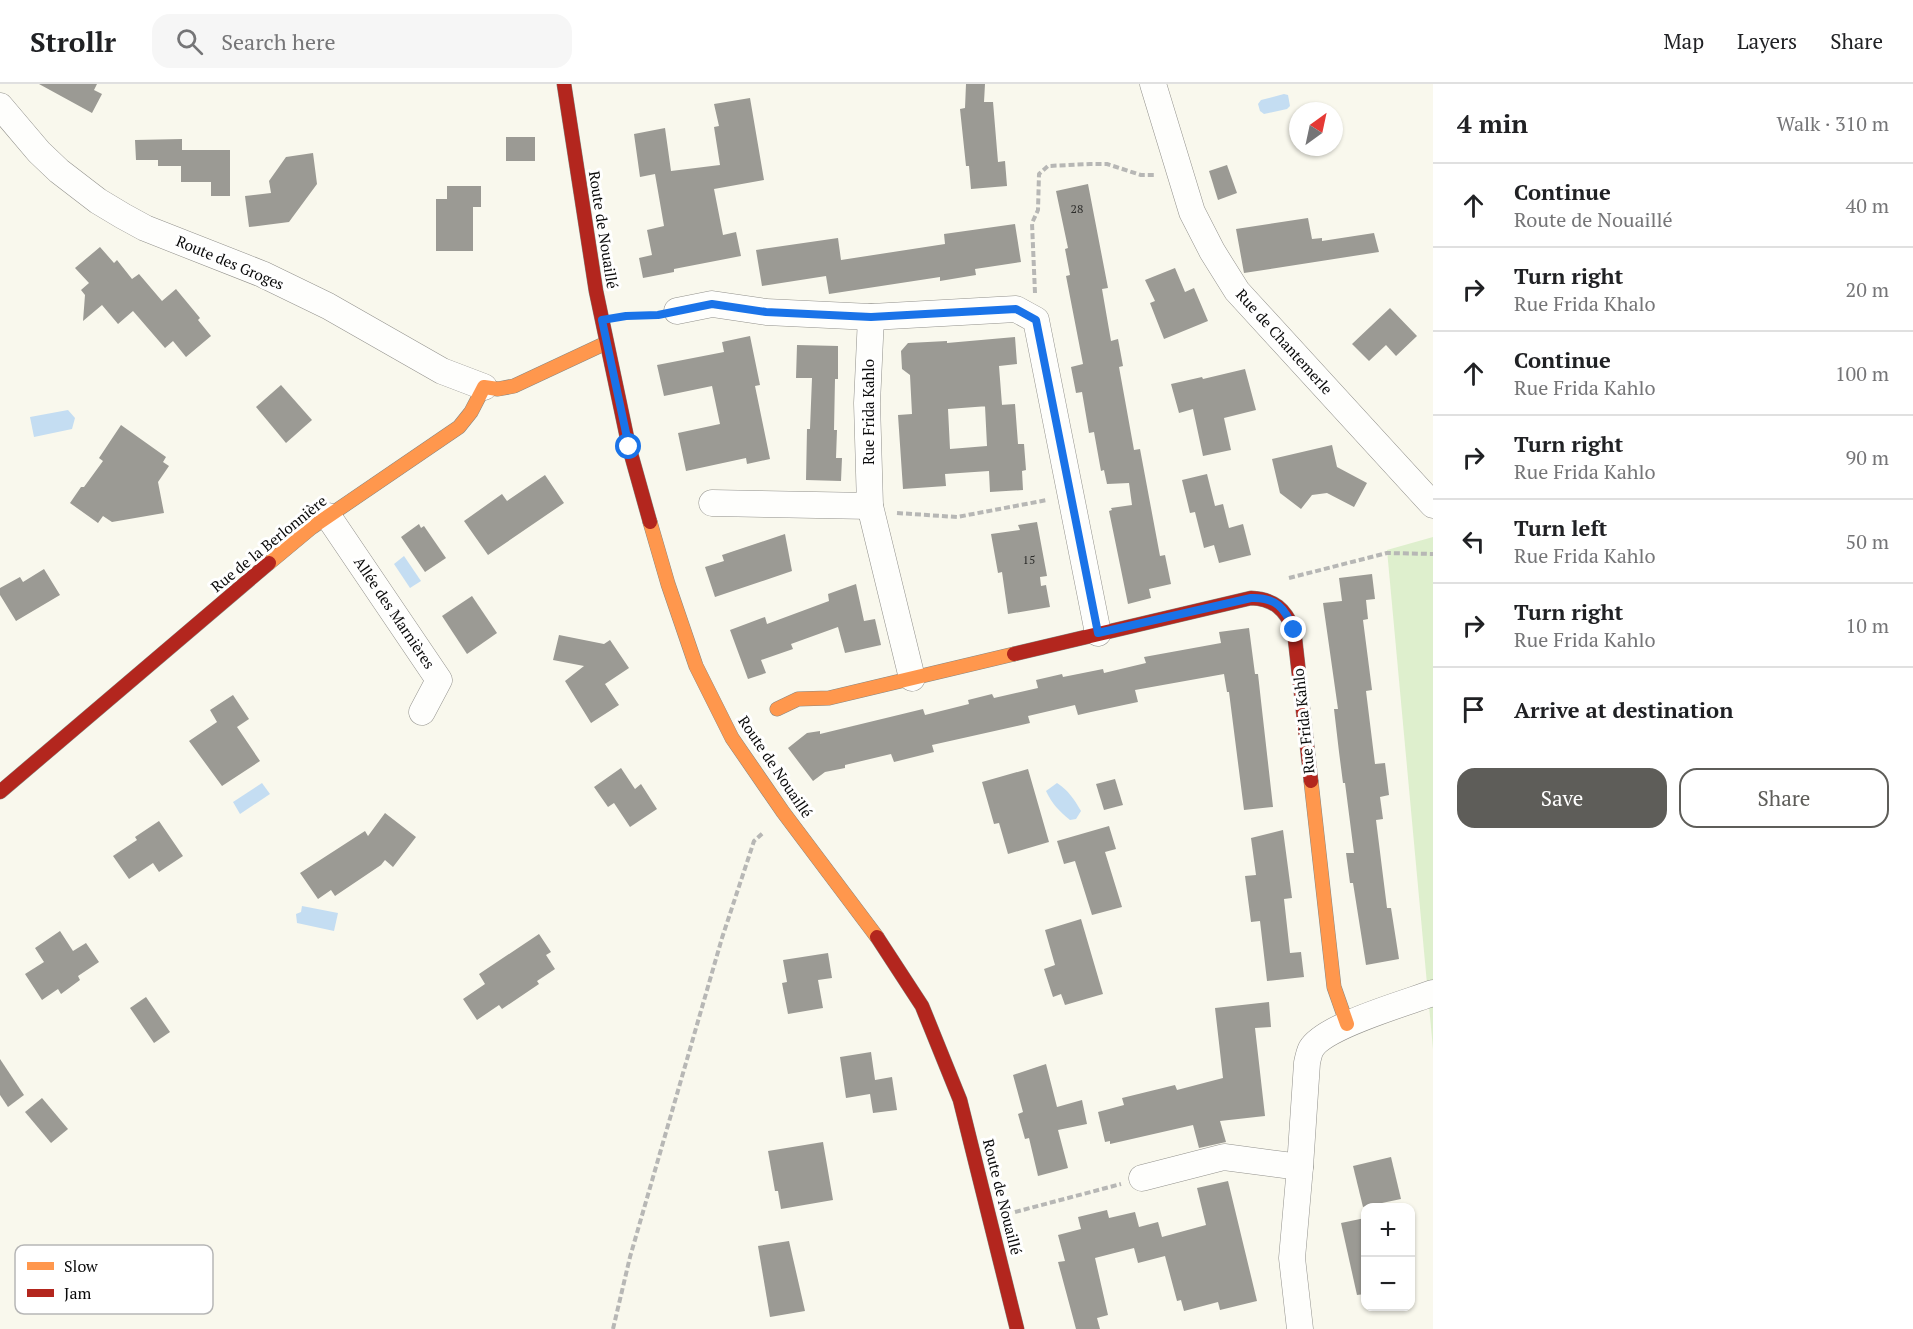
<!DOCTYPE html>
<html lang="en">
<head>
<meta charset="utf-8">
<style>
	body { margin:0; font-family:"PT Serif",serif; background:#f6f6f6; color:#202124 }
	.controls { position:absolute; right:18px; bottom:18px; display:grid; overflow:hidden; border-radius:12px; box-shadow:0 2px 4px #0004 }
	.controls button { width:54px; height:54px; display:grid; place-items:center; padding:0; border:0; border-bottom:2px solid #e0e0e0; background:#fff; color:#202124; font:30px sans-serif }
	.compass { position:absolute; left:1289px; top:18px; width:54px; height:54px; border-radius:50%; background:#fff; box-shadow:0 2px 4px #0004; rotate:33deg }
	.stop { position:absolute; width:18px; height:18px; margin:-14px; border:4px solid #1a73e8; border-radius:50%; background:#fff }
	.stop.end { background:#1a73e8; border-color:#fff; box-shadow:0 2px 6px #0008 }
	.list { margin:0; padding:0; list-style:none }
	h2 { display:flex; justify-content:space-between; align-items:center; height:78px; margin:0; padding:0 24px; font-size:26px }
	h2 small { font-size:20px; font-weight:400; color:#757577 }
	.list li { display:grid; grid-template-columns:39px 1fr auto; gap:18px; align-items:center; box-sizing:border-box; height:84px; padding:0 24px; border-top:2px solid #e0e0e0 }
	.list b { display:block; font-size:22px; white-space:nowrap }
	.list p { margin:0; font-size:20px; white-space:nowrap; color:#757577 }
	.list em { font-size:20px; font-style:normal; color:#757577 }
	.actions { display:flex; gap:12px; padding:18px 24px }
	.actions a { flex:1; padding:14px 0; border:2px solid #5e5d59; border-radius:18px; text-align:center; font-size:21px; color:#5e5d59 }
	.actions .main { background:#5e5d59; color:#fff }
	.icon { flex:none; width:33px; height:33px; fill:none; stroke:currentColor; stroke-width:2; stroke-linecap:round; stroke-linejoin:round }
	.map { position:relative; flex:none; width:1433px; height:1245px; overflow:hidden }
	header { display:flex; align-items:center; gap:36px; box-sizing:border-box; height:84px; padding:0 30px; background:#fff; border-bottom:2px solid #e0e0e0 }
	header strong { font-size:28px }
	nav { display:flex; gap:33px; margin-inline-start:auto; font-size:21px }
	.search { width:420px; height:54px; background:#f6f6f6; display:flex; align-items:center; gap:15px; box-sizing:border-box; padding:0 21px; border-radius:18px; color:#757577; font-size:22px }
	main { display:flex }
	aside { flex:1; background:#fff }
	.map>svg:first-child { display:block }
</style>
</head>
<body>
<header>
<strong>Strollr</strong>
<div class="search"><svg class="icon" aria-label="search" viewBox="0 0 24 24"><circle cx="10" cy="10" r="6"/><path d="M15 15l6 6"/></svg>Search here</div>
<nav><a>Map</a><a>Layers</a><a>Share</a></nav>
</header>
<main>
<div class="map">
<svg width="1433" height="1245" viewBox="0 0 1433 1245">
	<rect width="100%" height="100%" fill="#f9f8ed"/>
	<!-- green -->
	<path fill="#deefcd" d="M1433,453V965L1387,466Z"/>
	<!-- water -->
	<g fill="#c4ddf2">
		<path d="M1284,10L1288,11L1290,22L1287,25L1264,30L1260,27L1258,20L1261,16Z"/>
		<path d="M68,326L75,334L72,345L34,353L30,333Z"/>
		<path d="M404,472L421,497L410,504L394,480Z"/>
		<path d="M262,699L270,710L240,730L233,718Z"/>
		<path d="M1057,699C1068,706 1074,715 1081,727L1076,735L1070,736C1059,727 1052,720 1046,707Z"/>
		<path d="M302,822L338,829L334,847L297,839L296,830L301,828Z"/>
	</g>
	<!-- building -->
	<g fill="#9b9a94">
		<path d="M39,0H97L94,6L102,10L92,29Z"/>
		<path d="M966,0H985L984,18H993L998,78L1005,77L1007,102L971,105L969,82H966L960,25L965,24Z"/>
		<path d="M750,14L764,96L714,105L723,151L736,148L741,172L674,185V188L643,194L639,174L652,171L647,146L664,142L655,90L640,93L634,50L665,44L671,87L720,81L714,43L719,42L714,20Z"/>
		<rect x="506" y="53" width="29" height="24"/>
		<path d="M182,55V66H230V112H211V98H181V82H158V76H136L135,56Z"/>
		<path d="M313,69L317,100L289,138L249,143L245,112L271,109L269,97L286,73Z"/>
		<path d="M1227,81L1237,109L1218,116L1209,87Z"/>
		<path d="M1088,100L1108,204L1102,205L1111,257L1118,255L1123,282L1119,283L1134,366L1140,365L1160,472L1165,471L1171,500L1149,505L1151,514L1128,520L1109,427L1112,426L1111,424L1132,421L1129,399L1107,400L1104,386L1101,387L1094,348L1089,349L1082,308L1076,309L1071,283L1083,280L1066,192L1070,191L1065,165L1068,164L1056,107Z"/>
		<path d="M447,102H481V123H473V167H436V115H447Z"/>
		<path d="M1308,134L1312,155L1322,154V157L1374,149L1379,168L1244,189L1236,145Z"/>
		<path d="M1015,140L1021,178L975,185L976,191L940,197V193L829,210L826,192L762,202L756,166L838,154L841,176L945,160L944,150Z"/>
		<path d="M100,163L114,179L117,176L132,195L139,190L162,217L176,205L200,234L198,236L211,252L186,273L173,257L165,264L133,227L118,240L102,221L83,237L85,211L81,206L89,199L75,184Z"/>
		<path d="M1175,184L1185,208L1194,204L1208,237L1164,255L1150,219L1155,217L1145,196Z"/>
		<path d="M1390,224L1417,252L1396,272L1386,261L1369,277L1352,260Z"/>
		<path d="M750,252L760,301L755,302L770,375L747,380L746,374L686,387L678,349L720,340L712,302L664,312L657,281L724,268L722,258Z"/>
		<path d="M1015,253L1017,280L999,282L1002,321L948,325L950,365L987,362L985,322L1015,320L1018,360H1024L1026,386L1022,387L1023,406L990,408L989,387L945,390L946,402L903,405L898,331L912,330L910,291L902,285L901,267L908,259L947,257V259Z"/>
		<path d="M797,261L838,262V295H835L834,346H837L836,374H842L841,397L806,396L807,345H810L812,294H796Z"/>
		<path d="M1245,285L1256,326L1224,334L1231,366L1203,372L1193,325L1179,329L1171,300L1202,293L1203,295Z"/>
		<path d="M281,301L312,336L286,359L256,323Z"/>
		<path d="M121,341L166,373L163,378L169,382L158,398L164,429L112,438L103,432L98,439L70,419L81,403H84L103,377L99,374Z"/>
		<path d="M1332,361L1337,383L1367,399L1354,423L1327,409L1312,411L1301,425L1280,409L1272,375Z"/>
		<path d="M1207,390L1215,422L1223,420L1229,444L1243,440L1251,471L1219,479L1214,461L1204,464L1195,428L1190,429L1182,396Z"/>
		<path d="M545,391L564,419L488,471L464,437L502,410L507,417Z"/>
		<path d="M1037,438L1047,492L1040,493L1041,502L1046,501L1050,523L1008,530L1002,488L998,489L991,450L1020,446L1018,441Z"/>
		<path d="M419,440L421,444L424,442L446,474L425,488L401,453Z"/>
		<path d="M785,450L792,487L715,513L705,483L724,477L722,471Z"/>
		<path d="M44,485L60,511L16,537L0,511V504L20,493L23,498Z"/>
		<path d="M1372,490L1375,515L1366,516L1368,535L1363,536L1372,606L1366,607L1375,680L1385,679L1389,711L1380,713L1383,735L1376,736L1387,824H1391L1399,875L1366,881L1353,799H1350L1346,769H1354L1345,699H1343L1339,668L1334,625H1338L1323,519L1342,517L1339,494Z"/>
		<path d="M856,500L864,537L875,535L881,561L845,569L838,543L791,560L793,565L761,576L766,589L748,595L730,546L765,533L767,540L829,517L828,510Z"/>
		<path d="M472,512L497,549L467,570L442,532Z"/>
		<path d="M1249,544L1255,590H1258L1261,617L1273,723L1244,726L1229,608H1227L1224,590L1135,606L1138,618L1091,628L1078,631L1075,621L1028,632L1030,639L932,661L934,668L894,678L891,670L845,681V684L825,688L813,697L788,664L807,649L820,647V650L923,625L925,631L969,620L968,616L992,610L994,614L1038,604L1036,596L1062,590L1063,593L1103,585L1104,589L1146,579L1144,573L1221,559L1219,548Z"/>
		<path d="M559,551L604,560L610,556L629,584L605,600L619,621L591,639L565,597L584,582L553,576Z"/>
		<path d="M233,611L249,635L237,643L260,677L222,702L189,657L217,638L210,626Z"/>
		<path d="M621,684L635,705L641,700L657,725L630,743L614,719L608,723L594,703Z"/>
		<path d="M1028,685L1049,758L1008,770L999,739L994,740L982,698Z"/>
		<path d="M1115,695L1123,721L1104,726L1096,700Z"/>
		<path d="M385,729L416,753L393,783L385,776L381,781L335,812L331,806L318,815L300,789L365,747L368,752Z"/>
		<path d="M159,737L183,772L159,788L153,779L129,795L113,772L137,756L135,753Z"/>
		<path d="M1109,742L1116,765L1105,768L1122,823L1092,831L1075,777L1064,780L1057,757Z"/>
		<path d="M1283,746L1292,814L1284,815L1290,869L1301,868L1304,893L1267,897L1260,837L1251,838L1245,792L1256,791L1251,754Z"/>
		<path d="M1081,835L1103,910L1065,921L1061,910L1053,913L1044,885L1055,881L1045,846Z"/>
		<path d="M60,847L73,867L86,859L99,878L78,892L80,896L61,910L58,905L42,916L25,890L44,878L35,864Z"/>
		<path d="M539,850L551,868L546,871L555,885L537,897L539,900L502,925L499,921L477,936L463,915L485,900L479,890Z"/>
		<path d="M828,869L832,894L818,896L823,924L788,930L782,899L787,898L783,876Z"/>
		<path d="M146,913L170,948L154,959L130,924Z"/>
		<path d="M1269,918L1271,943L1255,944L1265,1032L1220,1037L1226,1058L1199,1064L1193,1041L1110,1060V1057L1105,1058L1098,1028L1124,1021L1122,1014L1175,1001L1177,1006L1223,994L1215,924Z"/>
		<path d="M871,968L875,996L892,993L897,1026L873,1029L870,1010L846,1014L840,973Z"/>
		<path d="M0,975L24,1011L8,1023L0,1011Z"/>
		<path d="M1046,980L1057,1023L1082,1016L1087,1040L1058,1046L1068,1084L1038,1092L1029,1054L1025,1055L1018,1030L1023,1028L1013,991Z"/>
		<path d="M42,1014L68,1045L51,1059L25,1028Z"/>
		<path d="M823,1058L833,1116L781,1125L778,1107H775L768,1067Z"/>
		<path d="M1391,1073L1401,1115L1363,1123L1353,1082Z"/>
		<path d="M1228,1097L1257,1217L1220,1226L1218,1218L1184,1227L1181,1216L1177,1217L1165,1172L1138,1179L1134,1164L1095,1174L1108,1231L1097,1234L1100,1245H1076L1058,1178L1065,1177L1058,1151L1081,1145L1078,1133L1107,1126L1109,1134L1135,1128L1139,1143L1158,1138L1162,1153L1206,1141L1197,1104Z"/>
		<path d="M1365,1134V1210L1357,1211L1341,1139Z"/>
		<path d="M789,1157L805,1227L770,1233L758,1162Z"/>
	</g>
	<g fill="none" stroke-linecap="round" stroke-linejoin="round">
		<!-- street casing -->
		<g stroke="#92918c" stroke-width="27">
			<g id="street">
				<path d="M1153,0L1192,128L1212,167L1237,207L1433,421"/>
				<path d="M0,22L39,68L59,87L98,117L123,132L145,144L262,190L328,222L442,287L484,303"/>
				<path d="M677,227L712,220L766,228L871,233L1016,225L1036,236L1098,549"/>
				<path d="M871,233L867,319L870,422L912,594"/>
				<path d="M712,419L870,422"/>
				<path d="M328,432L439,596L422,628"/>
				<path d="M1142,1094L1224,1073L1300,1083"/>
				<path d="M1300,1245L1292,1174L1300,1083L1307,979C1308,974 1309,969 1311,965C1324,942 1406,919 1433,909"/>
			</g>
		</g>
		<!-- slow casing -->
		<g stroke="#888883" stroke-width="15">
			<g id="slow">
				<path d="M650,438L668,500L696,582L732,654L783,728L877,853"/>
				<path d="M269,479L311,444L459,343L471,328L484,303L498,305L514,302L606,259"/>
				<path d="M777,625L798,615L829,614L1014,570"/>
				<path d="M1311,697L1334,903L1347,940"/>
			</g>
		</g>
		<!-- jam casing -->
		<g stroke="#888883" stroke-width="15">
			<g id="jam">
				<path d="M564,0L596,207L629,363L650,438"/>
				<path d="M1014,570L1251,514C1274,515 1285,525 1294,546L1311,697"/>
				<path d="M0,708L269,479"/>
				<path d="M877,853L922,922L960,1016L1017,1245"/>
			</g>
		</g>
		<!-- path -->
		<g stroke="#b7b7b5" stroke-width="4" stroke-dasharray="6 3" stroke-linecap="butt">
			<path d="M1035,209L1032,139L1038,126L1039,90L1048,82L1090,80H1107L1141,91H1155"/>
			<path d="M630,232L653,231"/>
			<path d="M897,429L957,433L1047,416"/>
			<path d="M1289,494L1387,469L1433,470"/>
			<path d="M1015,1128L1121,1100"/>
			<path d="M613,1245L630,1173L722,854L754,757L764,748"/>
		</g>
		<!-- street -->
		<use href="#street" stroke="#fefefc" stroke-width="26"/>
		<!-- slow -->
		<use href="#slow" stroke="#ff974d" stroke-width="14"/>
		<!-- jam -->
		<use href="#jam" stroke="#b3261e" stroke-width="14"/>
	</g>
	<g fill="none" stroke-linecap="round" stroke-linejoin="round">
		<!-- route -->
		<path stroke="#1a73e8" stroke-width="8" d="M629,363L602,236L626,232L658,231L712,220L766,228L871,233L1016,225L1036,236L1098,549L1251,514C1276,513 1285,524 1294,546"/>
	</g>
	<g text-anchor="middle" stroke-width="6" stroke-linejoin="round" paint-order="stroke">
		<!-- number labels -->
		<g font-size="12" fill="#2e2e2c">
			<text x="1077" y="129">28</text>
			<text x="1029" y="480">15</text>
		</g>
		<!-- street labels -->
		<g font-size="15" fill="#0a0a0a" stroke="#fff">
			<text transform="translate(603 146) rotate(81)" y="5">Route de Nouaillé</text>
			<text transform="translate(230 179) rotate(23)" y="5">Route des Groges</text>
			<text transform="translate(1284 258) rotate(48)" y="5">Rue de Chantemerle</text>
			<text transform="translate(869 328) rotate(-90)" y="5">Rue Frida Kahlo</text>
			<text transform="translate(269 460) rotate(-39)" y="5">Rue de la Berlonnière</text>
			<text transform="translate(394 529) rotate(56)" y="5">Allée des Marnières</text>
			<text transform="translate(1304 637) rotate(-96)" y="5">Rue Frida Kahlo</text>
			<text transform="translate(775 683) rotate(56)" y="5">Route de Nouaillé</text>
			<text transform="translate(1002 1113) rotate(76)" y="5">Route de Nouaillé</text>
		</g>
	</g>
	<!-- legend -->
	<rect x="15" y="1161" width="198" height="69" rx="9" fill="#fff" stroke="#b6b6b6" stroke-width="1.5"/>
	<rect x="27" y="1178" width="27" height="8" fill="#ff974d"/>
	<rect x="27" y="1205" width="27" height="8" fill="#b3261e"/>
	<g font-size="16" fill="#0a0a0a">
		<text x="64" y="1188">Slow</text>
		<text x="64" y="1215">Jam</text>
	</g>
</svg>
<div class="controls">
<button>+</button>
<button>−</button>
</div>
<svg class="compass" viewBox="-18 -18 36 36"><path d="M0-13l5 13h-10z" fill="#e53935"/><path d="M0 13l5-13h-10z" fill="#757577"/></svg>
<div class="stop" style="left:629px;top:363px"></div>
<div class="stop end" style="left:1294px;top:546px"></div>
</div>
<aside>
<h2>4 min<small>Walk · 310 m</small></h2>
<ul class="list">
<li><svg class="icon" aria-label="ahead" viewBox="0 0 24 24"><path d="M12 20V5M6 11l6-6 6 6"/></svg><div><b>Continue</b><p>Route de Nouaillé</p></div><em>40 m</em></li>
<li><svg class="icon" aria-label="right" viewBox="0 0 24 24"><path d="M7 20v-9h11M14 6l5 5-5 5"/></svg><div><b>Turn right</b><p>Rue Frida Khalo</p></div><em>20 m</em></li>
<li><svg class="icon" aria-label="ahead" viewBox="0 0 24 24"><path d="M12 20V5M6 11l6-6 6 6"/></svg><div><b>Continue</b><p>Rue Frida Kahlo</p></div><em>100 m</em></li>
<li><svg class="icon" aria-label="right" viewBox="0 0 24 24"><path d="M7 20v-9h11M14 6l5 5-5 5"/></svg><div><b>Turn right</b><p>Rue Frida Kahlo</p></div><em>90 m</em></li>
<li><svg class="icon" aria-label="left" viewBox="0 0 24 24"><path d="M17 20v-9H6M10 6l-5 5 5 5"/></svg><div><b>Turn left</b><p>Rue Frida Kahlo</p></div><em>50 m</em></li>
<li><svg class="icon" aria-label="right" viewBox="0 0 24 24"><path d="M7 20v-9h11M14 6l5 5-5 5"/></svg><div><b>Turn right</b><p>Rue Frida Kahlo</p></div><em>10 m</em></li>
<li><svg class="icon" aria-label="arrive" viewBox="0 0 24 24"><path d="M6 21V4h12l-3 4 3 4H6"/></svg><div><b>Arrive at destination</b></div></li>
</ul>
<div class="actions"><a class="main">Save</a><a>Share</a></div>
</aside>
</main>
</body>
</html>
